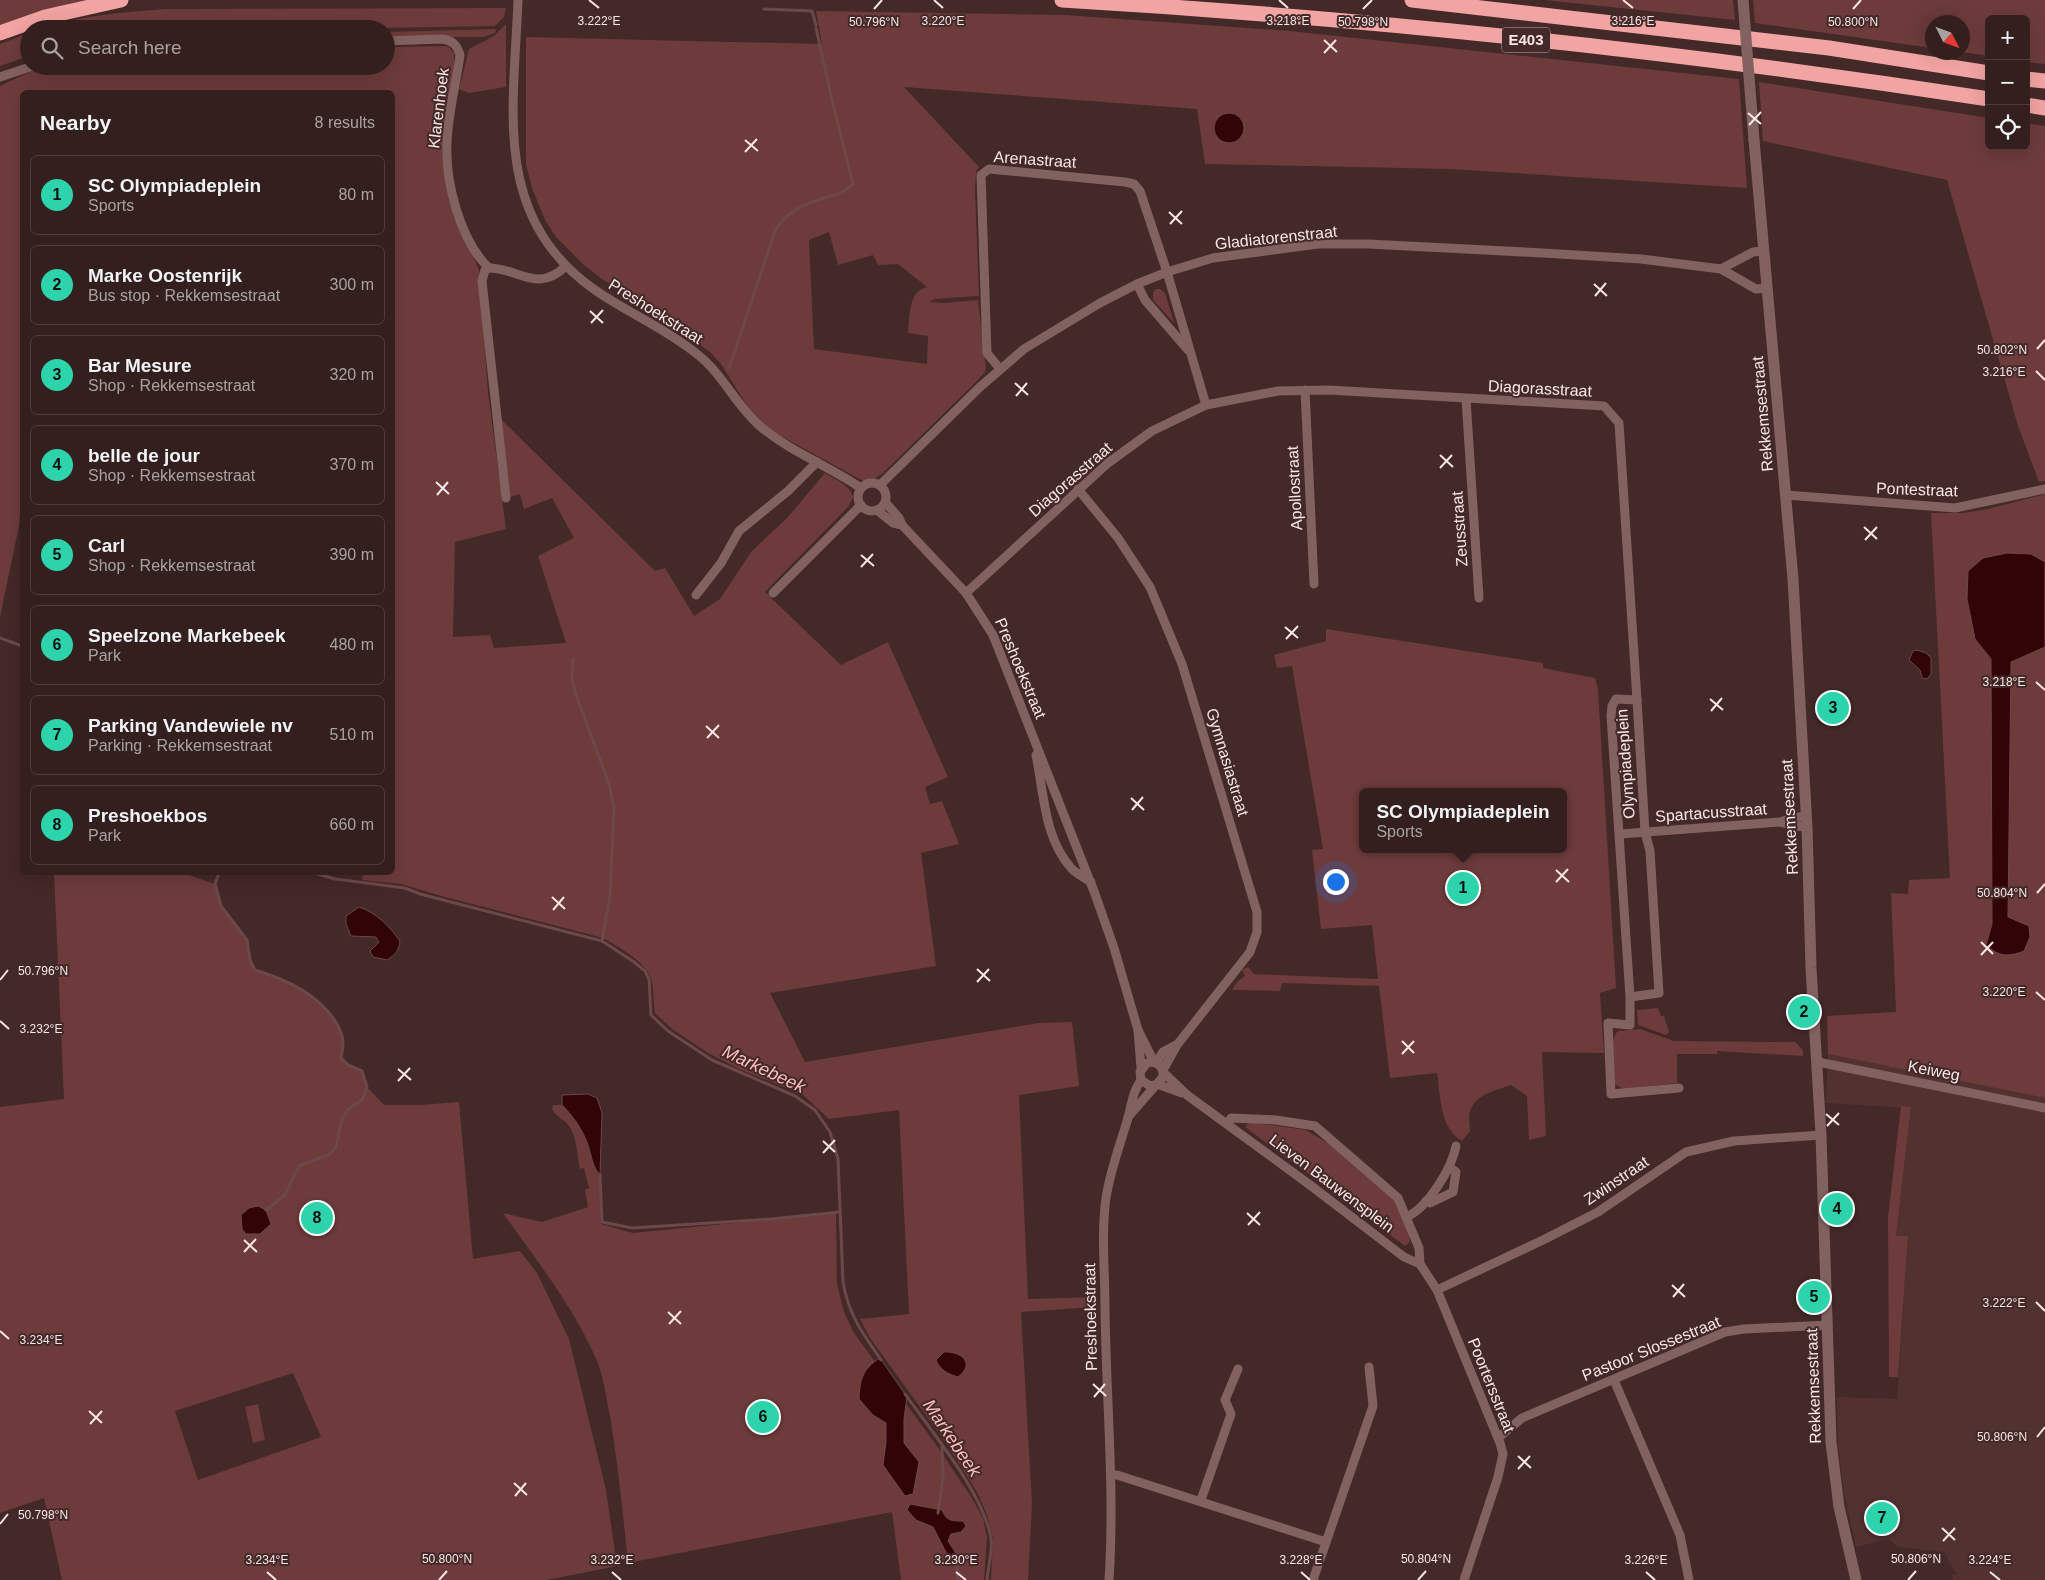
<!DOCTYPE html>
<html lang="en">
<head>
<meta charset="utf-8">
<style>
	body { margin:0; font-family:Arial,sans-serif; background:#3d2c2b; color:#f1f3f6 }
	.controls { position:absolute; right:15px; top:15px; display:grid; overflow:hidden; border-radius:8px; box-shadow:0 5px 20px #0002 }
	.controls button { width:45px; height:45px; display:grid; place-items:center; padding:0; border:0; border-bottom:1px solid #4d3d3c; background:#321f1e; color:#f1f3f6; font:25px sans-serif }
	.compass { position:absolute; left:1925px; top:15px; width:45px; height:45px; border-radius:50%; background:#321f1e; box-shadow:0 5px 20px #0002; rotate:132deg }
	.you { position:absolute; left:1335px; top:881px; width:18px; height:18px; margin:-12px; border:4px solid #fff; border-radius:50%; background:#1a73e8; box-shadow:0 0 0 8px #1a73e833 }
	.badge { display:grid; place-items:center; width:32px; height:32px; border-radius:50%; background:#2dd4ab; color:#111; font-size:16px; font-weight:700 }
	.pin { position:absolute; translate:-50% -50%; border:2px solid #fff; box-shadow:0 1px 5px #0006 }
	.popup { position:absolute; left:1359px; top:788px; width:208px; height:65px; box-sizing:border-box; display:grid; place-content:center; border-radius:8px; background:#321f1e; filter:drop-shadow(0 1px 4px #0005); font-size:16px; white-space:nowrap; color:#a8a2a4 }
	.popup b { font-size:19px; color:#f1f3f6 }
	.popup::after { content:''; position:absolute; left:50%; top:100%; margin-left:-10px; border:10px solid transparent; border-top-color:#321f1e }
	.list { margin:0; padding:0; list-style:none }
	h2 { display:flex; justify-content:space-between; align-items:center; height:65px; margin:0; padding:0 20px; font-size:21px }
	h2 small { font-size:16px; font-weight:400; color:#a8a2a4 }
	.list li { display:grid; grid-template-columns:32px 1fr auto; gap:15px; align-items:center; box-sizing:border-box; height:80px; margin:0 10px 10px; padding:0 10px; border:1px solid #4d3d3c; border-radius:8px }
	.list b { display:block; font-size:19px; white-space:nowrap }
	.list p { margin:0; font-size:16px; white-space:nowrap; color:#a8a2a4 }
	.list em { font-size:16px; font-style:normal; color:#a8a2a4 }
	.icon { flex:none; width:28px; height:28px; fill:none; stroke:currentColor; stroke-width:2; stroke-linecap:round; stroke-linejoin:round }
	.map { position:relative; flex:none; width:2045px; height:1580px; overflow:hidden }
	.search { position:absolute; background:#321f1e; box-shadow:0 5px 20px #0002; left:20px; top:20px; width:375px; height:55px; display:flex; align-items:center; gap:12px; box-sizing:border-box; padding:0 18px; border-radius:28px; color:#a8a2a4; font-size:19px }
	.panel { position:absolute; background:#321f1e; box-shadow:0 5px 20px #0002; left:20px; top:90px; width:375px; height:785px; border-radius:8px }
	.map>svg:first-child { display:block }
</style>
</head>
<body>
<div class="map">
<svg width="2045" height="1580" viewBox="0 0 2045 1580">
	<rect width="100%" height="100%" fill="#432928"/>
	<!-- built -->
	<path fill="#523131" d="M1828,1054L2045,1098V1580H1953L1951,1575L1956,1574L1944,1552L1898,1547L1889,1539L1856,1547L1844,1494L1838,1447L1837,1397L1897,1399L1908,1237H1896L1911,1108L1826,1103Z"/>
	<!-- green -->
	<g fill="#6d3b3b" fill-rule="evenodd">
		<path d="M0,0H93L0,27Z"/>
		<path d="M1544,0H1733L1735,20Z"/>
		<path d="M1753,0H2045V64L2026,62V19H1989V56L1962,52V22H1932V48L1755,23Z"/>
		<path d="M506,8L504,17L495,26L325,29H41C82,15 123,12 166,9Z"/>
		<path d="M816,11L1065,15L1290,31L1739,79L1747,188L1450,169L1205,164L1197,109L904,87L979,167L976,172L975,190L979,296L934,299L930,302L943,303L978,300L986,368L985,372L977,381L882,474L874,479L863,481L772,431L758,419L744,401L721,364L711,353L681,331L669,325L642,303L602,279L585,266L556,237L545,220L532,188L526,164V37L822,44ZM829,232L838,265L873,255L878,265L898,264L927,287C908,292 910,315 908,333L928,336L927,364L814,349L809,240Z"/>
		<path d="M506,24V87L469,93L459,89L469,49L494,36Z"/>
		<path d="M496,29L495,33L483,37H386V32Z"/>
		<path d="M29,33V56L0,66V44Z"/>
		<path d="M448,46L454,53V71L442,150L454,213L461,235L474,257L479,271L488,392L506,529L455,542L453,637L490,635L494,648L566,643L538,556L574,538L552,498L524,509L520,494L510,497L501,419L655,571L665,568L694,616L720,599L751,552L787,518L825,473C836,480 850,485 853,497L849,506L765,592L841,665L888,642L948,777L925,787L930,804L942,801L959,844L921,853L936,966L770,993L805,1062L1039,1023L1072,1022L1079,1086L1019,1095L1028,1299L1094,1297V1307L1021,1312L1032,1503L1028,1580H991L993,1538L987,1515L977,1492L946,1443L870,1338L860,1319L909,1314L899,1110L829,1119L803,1095L739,1069L708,1053L672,1029L655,1013C653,1002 654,989 651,978C646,962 617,946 603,938L445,897L401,884L362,880L363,873L392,872V92H22V484L19,526L0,617V86L40,67L46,66H386V47Z"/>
		<path d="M1759,82L1989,118V146H2026V123L2045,126V481L2039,482L2018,426L1947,180L1763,141Z"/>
		<path d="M1156,289H1160L1165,293L1174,323L1153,300V292Z"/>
		<path d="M2045,494V562L2030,554L1968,572L1967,599L1975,639L1991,659L1992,924L1986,945L2029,926L2008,918L2011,662L2045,647V1098L1828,1054L1827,1016L1896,1012L1891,893L1908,894L1909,880L1950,878L1931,513H1963L1988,509Z"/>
		<path d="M1326,629L1543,663V668L1595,678L1598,689L1616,988L1600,993L1604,1053L1542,1052L1546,1136L1529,1140L1527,1096L1511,1085C1496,1090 1474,1095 1470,1112C1468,1117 1470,1125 1470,1131L1462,1141C1439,1127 1441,1097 1437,1073L1390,1078L1379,986L1282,983L1280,991L1232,990L1237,982L1245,976L1242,970L1248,967L1254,974L1378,979L1372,925L1321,929L1312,850L1323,849L1292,666L1277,668L1274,655L1326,641ZM1363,792H1563V849H1363Z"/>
		<path d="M54,873H183L215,884L221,907L247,940L250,960L255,970C267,974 280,977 292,983C310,993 343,1019 343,1042C343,1047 342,1053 341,1058L348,1065L362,1071L367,1087L384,1105H420L459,1102L473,1259L520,1251L537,1273L569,1339L606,1490L617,1566L547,1580H62L44,1498L0,1513V1107L64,1099ZM293,1373L321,1437L198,1480L175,1411Z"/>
		<path d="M1658,1008L1661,1016H1664L1669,1032L1666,1035L1638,1025L1637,1010Z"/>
		<path d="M1640,1029L1674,1041L1795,1042L1803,1050V1056L1717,1051V1054H1677V1083L1623,1089L1615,1084C1614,1070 1608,1040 1618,1031Z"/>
		<path d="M553,1105H562C573,1116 583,1130 588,1145C592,1157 592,1166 600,1175L601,1224L633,1233L836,1213L837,1284L844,1312L854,1333L937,1446L970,1495L983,1518L987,1537L984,1580H901L892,1512L628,1563C623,1514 618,1465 610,1416C606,1398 604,1378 597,1361C574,1307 536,1260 503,1213L542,1222L588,1207L585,1190L589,1188L584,1168L580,1169C577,1156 577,1136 569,1126C564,1119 556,1117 552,1109Z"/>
		<path d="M1901,1106L1911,1107L1896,1236H1908L1898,1377H1889L1888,1217Z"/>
		<path d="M1250,1122L1306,1130L1329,1144L1395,1200L1409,1235L1410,1242L1405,1246L1245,1127Z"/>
		<path d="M258,1404L265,1440L253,1443L245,1407Z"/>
	</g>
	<!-- water -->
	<g fill="#310408" stroke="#6d484a">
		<circle cx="1229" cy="128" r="15"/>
		<path d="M2007,553L2031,554L2045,562V647L2011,662L2008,917L2029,926L2030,937L2024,951C2008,957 1999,957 1986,945L1992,924L1991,659L1975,639L1967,599L1968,571L1983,558Z"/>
		<path d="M1917,650L1926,653L1931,658V674L1927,679L1922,678L1920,670L1909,660L1913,651Z"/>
		<path d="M359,907C377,913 389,926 400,941C399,951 395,955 387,960L373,957L370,951L379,942L376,937L351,936L346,924V916Z"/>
		<path d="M588,1094L597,1098L602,1113L600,1175C592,1166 592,1157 588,1145C583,1130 573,1116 562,1105V1095Z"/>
		<path d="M258,1206L266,1210L271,1224L260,1234H246L242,1229L241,1215L249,1208Z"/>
		<path d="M944,1352C961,1351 976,1363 958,1377C948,1374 940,1370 936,1360Z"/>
		<path d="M880,1358L907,1397L904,1419V1443L919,1462L913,1494L905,1496L883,1465L886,1442V1423L873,1415L859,1399C860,1380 862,1369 880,1358Z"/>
		<path d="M910,1504L942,1510C946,1521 952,1521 963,1521L966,1526L961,1532L951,1534L948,1541L959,1558L950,1560L933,1527L916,1520L907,1510Z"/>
	</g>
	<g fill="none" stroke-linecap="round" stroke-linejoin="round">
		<!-- stream -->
		<g stroke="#6d484a" stroke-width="3">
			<path d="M764,9L812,11L816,25"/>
			<path d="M729,368L776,228C785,217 794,209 807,204C822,197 841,196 853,184L832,100L816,28"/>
			<path d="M0,638L22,646"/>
			<path d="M573,659L572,678L576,695L609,784L614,807L610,896L602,941"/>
			<path d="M311,872L335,879L405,888L420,894L602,941L634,962L645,971L649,979L651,1015L668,1031L712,1060L795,1096L815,1110L830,1132L838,1159L843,1282C849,1316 862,1332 881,1360"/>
			<path d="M219,873L215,884L221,906L247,940L250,960L255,970C287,980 319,994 337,1024C340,1030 343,1036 343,1042C343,1047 342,1053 341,1058L348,1065L362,1071L367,1087L362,1100L348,1109L341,1122L336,1148L330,1154L299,1166L285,1195L266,1210"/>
			<path d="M600,1175L602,1222L632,1228L771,1219L840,1212"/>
			<path d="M905,1394C932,1432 983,1493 991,1538C993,1551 988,1567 987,1580"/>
			<path d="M938,1513L943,1478L942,1447"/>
			<path d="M952,1556L957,1565L958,1580"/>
		</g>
		<!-- minor -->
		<g stroke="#826261" stroke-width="9">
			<path d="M518,0C514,109 491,217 595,290C628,313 665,328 697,354C723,374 736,406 761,427C791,452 829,466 861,488"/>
			<path d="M386,41L443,39C453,41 457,45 460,55C456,84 448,114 447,143C445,181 460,241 489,268"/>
			<path d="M0,77L33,66"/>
			<path d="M489,268L485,270L482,281L506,498"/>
			<path d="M489,268C519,268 537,294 566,266"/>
			<path d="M1721,269L1753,252L1763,251"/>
			<path d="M1137,284L1145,300L1188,350"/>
			<path d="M1000,369L987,353L981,175L989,169L1125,182L1134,184L1140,191L1167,272L1206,405"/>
			<path d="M1305,390L1314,584"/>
			<path d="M1466,399L1479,598"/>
			<circle cx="872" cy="497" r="14"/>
			<path d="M880,485L980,387L1024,349L1100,303L1137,284L1167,272L1213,258L1318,244H1368L1543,253L1641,259L1721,269L1756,289L1767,288"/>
			<path d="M1078,489L1118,538L1150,587L1182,664L1257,912V932L1250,952L1177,1045L1163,1070"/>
			<path d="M1786,495L1955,508L2045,489"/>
			<path d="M885,502L899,518L902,525L966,593L993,635L1095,894L1114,948L1138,1030L1154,1062"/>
			<path d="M877,510L893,523L902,525"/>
			<path d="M773,593L861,505"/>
			<path d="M966,593L1108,463L1152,431L1206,405L1278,391L1329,390L1604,406L1619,423L1637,700"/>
			<path d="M696,595L721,563L739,531L788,491L817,462"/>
			<path d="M1036,755C1044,793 1044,839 1072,869C1077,874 1085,878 1091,882"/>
			<path d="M1780,822L1794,826L1807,827"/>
			<path d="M1620,834L1780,822L1793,818L1806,816"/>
			<path d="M1630,997L1659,993L1650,851L1645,832L1637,700L1616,699L1612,706L1611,716L1630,997V1025L1608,1023L1611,1094L1679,1088"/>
			<path d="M1138,1030L1141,1068"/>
			<path d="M1818,1062L2045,1108"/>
			<path d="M1156,1063L1163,1052L1176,1045"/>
			<path d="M1163,1072L1187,1095L1310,1185L1404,1257L1420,1264"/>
			<path d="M1157,1084L1182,1093"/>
			<path d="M1128,1117L1163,1077C1164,1067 1157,1060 1147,1063L1140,1072L1141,1080L1150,1086L1155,1085"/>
			<path d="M1227,1124L1231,1118L1276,1120L1315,1126L1398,1198L1419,1248L1420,1264L1437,1290L1500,1443L1503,1454L1498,1477L1464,1580"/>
			<path d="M1426,1201L1430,1203L1453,1192L1456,1172L1449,1167"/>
			<path d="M1406,1217C1427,1209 1452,1168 1456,1146"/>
			<path d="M1437,1290L1545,1239L1598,1212L1686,1152L1734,1141L1821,1135"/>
			<path d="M1614,1380L1680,1535L1689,1580"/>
			<path d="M1498,1438L1522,1418L1725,1332L1744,1329L1828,1325"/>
			<path d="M1111,1475H1117L1326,1542"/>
			<path d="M1201,1500L1231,1414L1225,1400L1238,1369"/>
			<path d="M1109,1580C1115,1489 1106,1399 1105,1308C1105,1271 1101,1235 1106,1198C1110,1171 1120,1145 1128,1118C1132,1104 1132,1093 1141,1080"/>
			<path d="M1313,1580L1373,1406L1369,1367"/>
		</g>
		<!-- tertiary -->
		<path stroke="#826261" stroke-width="11" d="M1754,140L1793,579L1807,827L1811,968L1821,1135L1831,1442L1839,1507L1856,1580"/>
		<!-- motorway -->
		<g stroke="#f1a4a2" stroke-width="15">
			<path d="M1062,0C1372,18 1682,52 1989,99"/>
			<path d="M1412,0L1829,48L1989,73"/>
			<path d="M0,33L45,17L121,0"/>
			<path d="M2026,79L2045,81"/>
			<path d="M2026,105L2045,108"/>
		</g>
		<!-- tertiary-bridge -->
		<path stroke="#826261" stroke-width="11" d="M1743,0L1754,140"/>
	</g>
	<!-- ticks -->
	<path fill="none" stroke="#f8e6e5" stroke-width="2" d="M589,0L599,8M934,0L943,8M1279,0L1288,8M1623,0L1633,8M874,9L882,0M1363,9L1372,0M1853,9L1861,0M1324,40L1337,52M1324,53L1336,40M1748,113L1761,124M1749,125L1761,112M745,140L758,151M745,152L757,139M1169,212L1182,224M1170,224L1182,211M1594,284L1607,296M1595,296L1606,283M590,311L603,323M591,323L603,310M2037,349L2045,340M2036,371L2045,380M1015,383L1028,395M1016,396L1027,383M1440,455L1453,467M1440,468L1452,455M436,482L449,494M437,495L448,482M1864,527L1877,539M1865,540L1877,527M861,555L874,566M861,567L873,554M1285,627L1298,638M1286,639L1298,626M2036,682L2045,690M1710,699L1723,710M1711,711L1722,698M706,726L719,738M707,738L719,725M1131,798L1144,810M1132,810L1143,797M1556,870L1569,882M1556,882L1568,869M2037,893L2045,884M552,897L565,909M553,910L564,897M1981,942L1993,954M1981,955L1993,942M977,969L990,981M0,980L8,970M977,982L989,969M2036,992L2045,1000M0,1021L9,1029M1402,1041L1414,1053M1402,1054L1414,1041M398,1069L411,1080M398,1081L410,1068M1826,1114L1839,1125M1827,1126L1839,1113M823,1141L835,1152M823,1153L835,1140M1247,1213L1260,1225M1248,1225L1260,1212M244,1240L257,1252M244,1252L256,1239M1672,1285L1685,1297M1673,1297L1684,1284M2036,1302L2045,1311M668,1312L681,1324M669,1324L681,1311M0,1331L9,1339M1093,1384L1106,1396M1094,1397L1105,1384M89,1411L102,1423M90,1424L102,1411M2037,1437L2045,1427M1518,1456L1531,1468M1518,1469L1530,1456M514,1483L527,1495M515,1496L526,1483M0,1524L8,1514M1942,1528L1955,1540M1943,1541L1955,1528M267,1572L276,1580M612,1572L621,1580M956,1572L966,1580M1301,1572L1310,1580M1646,1572L1655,1580M1990,1572L2000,1580M439,1580L447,1571M1418,1580L1426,1571M1908,1580L1916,1571"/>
	<g text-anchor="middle" stroke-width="4" stroke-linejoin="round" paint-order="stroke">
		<!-- shield labels -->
		<rect fill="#432928" stroke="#c2adac" stroke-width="1" x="1502" y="27.5" width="48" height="25" rx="4"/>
		<g font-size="15" font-weight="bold" fill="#f8e6e5">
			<text x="1526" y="45">E403</text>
		</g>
		<!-- street labels -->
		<g font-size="16" fill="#f8e6e5" stroke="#432928">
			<text transform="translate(438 108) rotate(-83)" y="6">Klarenhoek</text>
			<text transform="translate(1035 159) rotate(4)" y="6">Arenastraat</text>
			<text transform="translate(1276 237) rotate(-6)" y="6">Gladiatorenstraat</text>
			<text transform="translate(656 311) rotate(32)" y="6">Preshoekstraat</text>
			<text transform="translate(1540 388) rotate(3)" y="6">Diagorasstraat</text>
			<text transform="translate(1762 414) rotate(-95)" y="6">Rekkemsestraat</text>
			<text transform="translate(1070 479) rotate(-41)" y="6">Diagorasstraat</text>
			<text transform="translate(1294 488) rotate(-93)" y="6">Apollostraat</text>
			<text transform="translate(1917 489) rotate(2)" y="6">Pontestraat</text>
			<text transform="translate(1459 529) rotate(-94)" y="6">Zeusstraat</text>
			<text transform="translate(1021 668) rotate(67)" y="6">Preshoekstraat</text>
			<text transform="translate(1228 762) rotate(73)" y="6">Gymnasiastraat</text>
			<text transform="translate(1625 764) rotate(-94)" y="6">Olympiadeplein</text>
			<text transform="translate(1711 812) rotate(-4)" y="6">Spartacusstraat</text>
			<text transform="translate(1789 817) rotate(-93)" y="6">Rekkemsestraat</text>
			<text transform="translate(1934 1070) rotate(11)" y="6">Keiweg</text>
			<text transform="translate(1616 1180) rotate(-34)" y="6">Zwinstraat</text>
			<text transform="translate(1332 1183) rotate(37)" y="6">Lieven Bauwensplein</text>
			<text transform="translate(1090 1317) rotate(-91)" y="6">Preshoekstraat</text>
			<text transform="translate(1651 1348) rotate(-22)" y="6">Pastoor Slossestraat</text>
			<text transform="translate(1492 1385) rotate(68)" y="6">Poortersstraat</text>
			<text transform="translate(1813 1386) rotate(-92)" y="6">Rekkemsestraat</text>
		</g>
		<!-- water labels -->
		<g font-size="18" font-style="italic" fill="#febfbd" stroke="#432928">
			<text transform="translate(764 1069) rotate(25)" y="6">Markebeek</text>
			<text transform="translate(952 1438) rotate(56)" y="6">Markebeek</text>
		</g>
	</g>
	<g font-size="12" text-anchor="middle" fill="#f8e6e5" stroke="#432928" stroke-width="4" stroke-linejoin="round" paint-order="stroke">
		<text x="1288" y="25">3.218°E</text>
		<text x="599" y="25">3.222°E</text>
		<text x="943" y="25">3.220°E</text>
		<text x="1633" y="25">3.216°E</text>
		<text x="874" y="26">50.796°N</text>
		<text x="1363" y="26">50.798°N</text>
		<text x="1853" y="26">50.800°N</text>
		<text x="2002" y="354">50.802°N</text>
		<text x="2004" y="376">3.216°E</text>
		<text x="2004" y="686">3.218°E</text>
		<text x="2002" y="897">50.804°N</text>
		<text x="43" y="975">50.796°N</text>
		<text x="2004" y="996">3.220°E</text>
		<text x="41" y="1033">3.232°E</text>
		<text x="2004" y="1307">3.222°E</text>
		<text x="41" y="1344">3.234°E</text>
		<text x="2002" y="1441">50.806°N</text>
		<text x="43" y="1519">50.798°N</text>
		<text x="447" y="1563">50.800°N</text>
		<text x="1426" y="1563">50.804°N</text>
		<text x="1916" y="1563">50.806°N</text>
		<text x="267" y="1564">3.234°E</text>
		<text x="612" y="1564">3.232°E</text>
		<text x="956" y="1564">3.230°E</text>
		<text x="1301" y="1564">3.228°E</text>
		<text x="1646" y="1564">3.226°E</text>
		<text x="1990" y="1564">3.224°E</text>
	</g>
</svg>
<div class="controls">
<button>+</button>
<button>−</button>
<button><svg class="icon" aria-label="locate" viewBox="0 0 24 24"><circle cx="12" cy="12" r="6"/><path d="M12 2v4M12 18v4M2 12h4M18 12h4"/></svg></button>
</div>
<svg class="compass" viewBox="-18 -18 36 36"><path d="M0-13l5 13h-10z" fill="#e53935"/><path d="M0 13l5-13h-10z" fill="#a8a2a4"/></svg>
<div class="you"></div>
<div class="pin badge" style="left:1463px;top:888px">1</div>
<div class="popup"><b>SC Olympiadeplein</b>Sports</div>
<div class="pin badge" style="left:1804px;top:1012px">2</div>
<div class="pin badge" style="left:1833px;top:708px">3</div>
<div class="pin badge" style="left:1837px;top:1209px">4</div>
<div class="pin badge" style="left:1814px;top:1297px">5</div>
<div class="pin badge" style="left:763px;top:1417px">6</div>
<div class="pin badge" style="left:1882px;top:1518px">7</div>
<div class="pin badge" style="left:317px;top:1218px">8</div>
<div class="search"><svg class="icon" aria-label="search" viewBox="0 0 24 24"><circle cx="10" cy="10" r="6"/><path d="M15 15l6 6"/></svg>Search here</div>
<section class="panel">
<h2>Nearby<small>8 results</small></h2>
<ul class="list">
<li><span class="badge">1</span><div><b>SC Olympiadeplein</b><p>Sports</p></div><em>80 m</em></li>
<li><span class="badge">2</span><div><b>Marke Oostenrijk</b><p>Bus stop · Rekkemsestraat</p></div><em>300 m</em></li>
<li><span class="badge">3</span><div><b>Bar Mesure</b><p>Shop · Rekkemsestraat</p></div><em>320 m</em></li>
<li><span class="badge">4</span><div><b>belle de jour</b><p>Shop · Rekkemsestraat</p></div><em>370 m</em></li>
<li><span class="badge">5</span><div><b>Carl</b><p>Shop · Rekkemsestraat</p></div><em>390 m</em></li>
<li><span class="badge">6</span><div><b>Speelzone Markebeek</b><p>Park</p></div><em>480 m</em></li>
<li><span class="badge">7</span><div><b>Parking Vandewiele nv</b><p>Parking · Rekkemsestraat</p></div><em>510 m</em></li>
<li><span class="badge">8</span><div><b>Preshoekbos</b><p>Park</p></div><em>660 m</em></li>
</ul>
</section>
</div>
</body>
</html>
